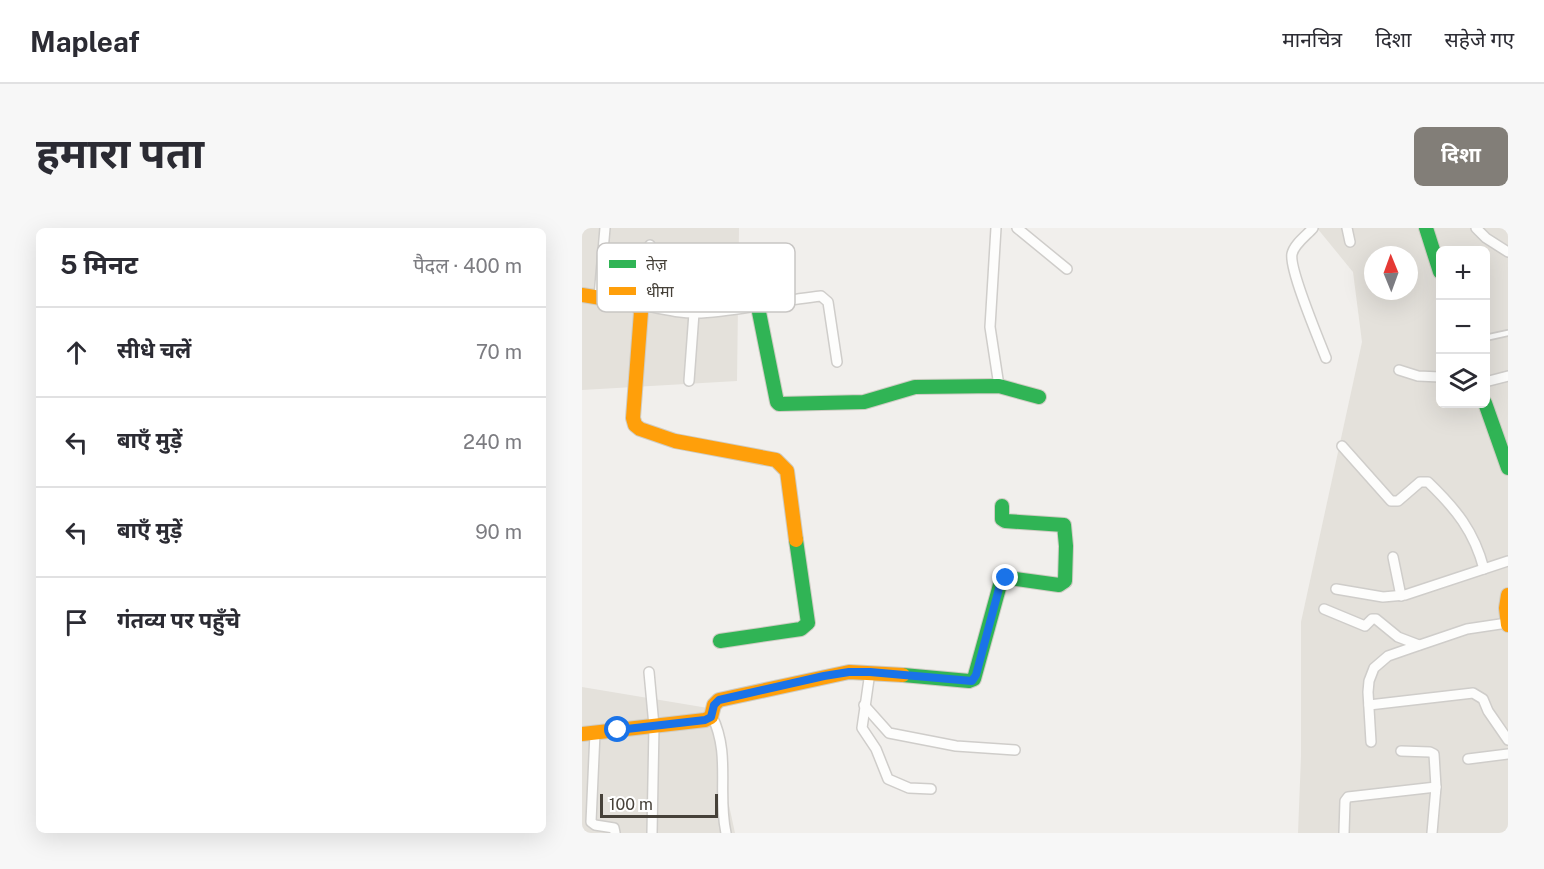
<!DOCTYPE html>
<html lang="hi">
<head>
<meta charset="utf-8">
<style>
	body { margin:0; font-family:"Public Sans","Noto Sans Devanagari",sans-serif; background:#f7f7f7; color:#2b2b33 }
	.controls { position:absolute; right:18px; top:18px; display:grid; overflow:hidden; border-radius:9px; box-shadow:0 6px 24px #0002 }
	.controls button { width:54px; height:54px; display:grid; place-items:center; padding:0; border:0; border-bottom:2px solid #e1e1e2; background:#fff; color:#2b2b33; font:30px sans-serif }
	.compass { position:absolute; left:782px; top:18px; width:54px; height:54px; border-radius:50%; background:#fff; box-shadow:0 6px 24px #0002; rotate:359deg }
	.scale { position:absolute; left:18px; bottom:15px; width:118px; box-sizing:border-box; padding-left:6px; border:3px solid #464139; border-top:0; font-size:16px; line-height:21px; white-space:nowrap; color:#464139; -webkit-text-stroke:4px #fff; paint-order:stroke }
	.stop { position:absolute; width:18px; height:18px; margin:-14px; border:4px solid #1a73e8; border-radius:50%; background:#fff }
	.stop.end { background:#1a73e8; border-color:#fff; box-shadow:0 2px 6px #0008 }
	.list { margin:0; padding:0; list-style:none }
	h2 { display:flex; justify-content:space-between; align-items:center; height:78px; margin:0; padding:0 24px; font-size:26px }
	h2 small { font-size:20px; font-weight:400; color:#7c7c81 }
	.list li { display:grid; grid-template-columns:39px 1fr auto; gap:18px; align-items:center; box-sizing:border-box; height:90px; padding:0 24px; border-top:2px solid #e1e1e2 }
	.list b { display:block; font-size:22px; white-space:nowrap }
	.list em { font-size:20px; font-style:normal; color:#7c7c81 }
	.icon { flex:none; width:33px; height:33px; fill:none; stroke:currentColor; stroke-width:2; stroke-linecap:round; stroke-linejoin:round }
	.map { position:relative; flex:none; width:926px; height:605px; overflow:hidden; border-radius:9px }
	header { display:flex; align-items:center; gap:36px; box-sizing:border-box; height:84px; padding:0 30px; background:#fff; border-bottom:2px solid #e1e1e2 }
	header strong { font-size:28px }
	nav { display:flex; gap:33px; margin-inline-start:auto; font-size:21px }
	.intro { display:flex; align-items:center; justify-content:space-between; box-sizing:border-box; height:144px; padding:0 36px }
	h1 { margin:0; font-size:42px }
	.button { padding:15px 27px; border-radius:9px; background:#827e78; color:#fff; font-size:21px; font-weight:700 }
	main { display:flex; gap:36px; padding:0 36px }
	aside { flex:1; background:#fff; border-radius:9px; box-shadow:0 6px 24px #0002 }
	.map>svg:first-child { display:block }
</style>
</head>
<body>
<header>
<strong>Mapleaf</strong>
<nav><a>मानचित्र</a><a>दिशा</a><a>सहेजे गए</a></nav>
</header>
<div class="intro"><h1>हमारा पता</h1><a class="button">दिशा</a></div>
<main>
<aside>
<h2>5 मिनट<small>पैदल · 400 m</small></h2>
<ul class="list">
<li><svg class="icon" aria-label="ahead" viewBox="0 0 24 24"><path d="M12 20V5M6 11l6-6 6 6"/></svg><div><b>सीधे चलें</b></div><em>70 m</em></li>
<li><svg class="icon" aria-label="left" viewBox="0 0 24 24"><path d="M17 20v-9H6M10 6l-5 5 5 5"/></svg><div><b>बाएँ मुड़ें</b></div><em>240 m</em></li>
<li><svg class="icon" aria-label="left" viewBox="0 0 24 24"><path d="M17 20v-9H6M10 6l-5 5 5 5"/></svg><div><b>बाएँ मुड़ें</b></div><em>90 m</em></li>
<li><svg class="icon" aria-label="arrive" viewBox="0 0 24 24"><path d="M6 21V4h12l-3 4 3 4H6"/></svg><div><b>गंतव्य पर पहुँचे</b></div></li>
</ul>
</aside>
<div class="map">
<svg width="926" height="605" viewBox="0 0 926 605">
	<rect width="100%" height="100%" fill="#f1efec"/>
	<!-- residential -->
	<g fill="#e4e1db" fill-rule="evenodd">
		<path d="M0,0H157L155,153L0,162Z"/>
		<path d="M735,0H926V605H716L719,528V394L780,114L771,44ZM858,22H903V176H858ZM791,27H827V63H791Z"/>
		<path d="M0,459L126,480L153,605H0Z"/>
	</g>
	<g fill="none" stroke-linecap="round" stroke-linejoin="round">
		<!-- lane casing -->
		<g stroke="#cfcdca" stroke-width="8">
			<path id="lane" d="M903,110L926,105"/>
		</g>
		<!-- street casing -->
		<g stroke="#cfcdca" stroke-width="12">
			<g id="street">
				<path d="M414,0L408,99L417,158"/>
				<path d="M435,0L485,41"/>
				<path d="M731,0C725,7 712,16 710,26C707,41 737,112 744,130"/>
				<path d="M765,0L768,14"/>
				<path d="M894,0L904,10L926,24"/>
				<path d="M17,69L23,0"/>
				<path d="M55,76C76,80 98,86 119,85C160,83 199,72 239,68L246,74L255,134"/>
				<path d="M65,78L68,17"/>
				<path d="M817,142L836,148L858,149"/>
				<path d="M107,153L112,85"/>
				<path d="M903,154L926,148"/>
				<path d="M760,218L809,273H816L838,254H846C874,281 892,303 902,341"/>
				<path d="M811,329L819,368"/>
				<path d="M754,361L801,369L823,367L926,333"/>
				<path d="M742,381L783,398L790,391H794L816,409L837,417"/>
				<path d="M67,444L72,498L70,605"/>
				<path d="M288,444L280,500L294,521L306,551L327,560L349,561"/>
				<path d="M282,477L307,505L374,518L433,522"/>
				<path d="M787,477L891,465L901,471L906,483L926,512"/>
				<path d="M130,488C149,527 135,564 144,605"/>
				<path d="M13,505L9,594L13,597L32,600L33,605"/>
				<path d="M789,514L786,464L787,453L792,440L806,428L829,420L885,401L925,395"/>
				<path d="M819,523L848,524L852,526L854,559L850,605"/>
				<path d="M886,531L926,526"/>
				<path d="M762,605L763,573L766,569L854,559"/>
			</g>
		</g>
		<!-- fast casing -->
		<g stroke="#cfccc3" stroke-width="16">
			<g id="fast">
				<path d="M844,0L858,44"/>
				<path d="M176,79L195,174L197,176L282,174L333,159L417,158L457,169"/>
				<path d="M903,175L926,240"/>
				<path d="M138,413L219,401L226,395L214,312"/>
				<path d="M321,447L387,453L392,451L419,353L427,350L477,357L483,353L484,318L482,297L423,293L420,291V278"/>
			</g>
		</g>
		<!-- slow casing -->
		<g stroke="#cfccc3" stroke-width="16">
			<g id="slow">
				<path d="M0,67L55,76L59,84L51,190L53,197L58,201L93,213L194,232L205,243L214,312"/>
				<path d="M926,367L924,380L926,397"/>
				<path d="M0,506L123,492L129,489L132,477L137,472L267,444L321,447"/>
			</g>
		</g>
		<!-- lane -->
		<use href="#lane" stroke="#fdfdfc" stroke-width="4.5"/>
		<!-- street -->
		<use href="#street" stroke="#fdfdfc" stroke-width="9"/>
		<!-- fast -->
		<use href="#fast" stroke="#30b455" stroke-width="14"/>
		<!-- slow -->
		<use href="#slow" stroke="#ff9f0a" stroke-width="14"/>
	</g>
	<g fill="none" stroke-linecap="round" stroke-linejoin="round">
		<!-- route -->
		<path stroke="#1a73e8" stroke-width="8" d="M36,502L123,492L129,489L132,477L137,472L242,448L267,444H288L390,453L394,447L419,353L424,350"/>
	</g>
	<!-- legend -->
	<rect x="15" y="15" width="198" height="69" rx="9" fill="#fff" stroke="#c8c6c4" stroke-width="1.5"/>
	<rect x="27" y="32" width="27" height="8" fill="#30b455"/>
	<rect x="27" y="59" width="27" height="8" fill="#ff9f0a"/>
	<g font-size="16" fill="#464139">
		<text x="64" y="42">तेज़</text>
		<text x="64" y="69">धीमा</text>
	</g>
</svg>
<div class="controls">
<button>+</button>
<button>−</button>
<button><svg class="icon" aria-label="layers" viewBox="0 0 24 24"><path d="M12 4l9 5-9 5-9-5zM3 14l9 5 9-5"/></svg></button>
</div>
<svg class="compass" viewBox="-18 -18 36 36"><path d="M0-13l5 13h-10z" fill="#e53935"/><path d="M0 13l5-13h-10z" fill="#7c7c81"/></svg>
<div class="scale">100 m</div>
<div class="stop" style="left:36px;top:502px"></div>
<div class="stop end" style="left:424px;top:350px"></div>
</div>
</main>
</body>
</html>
